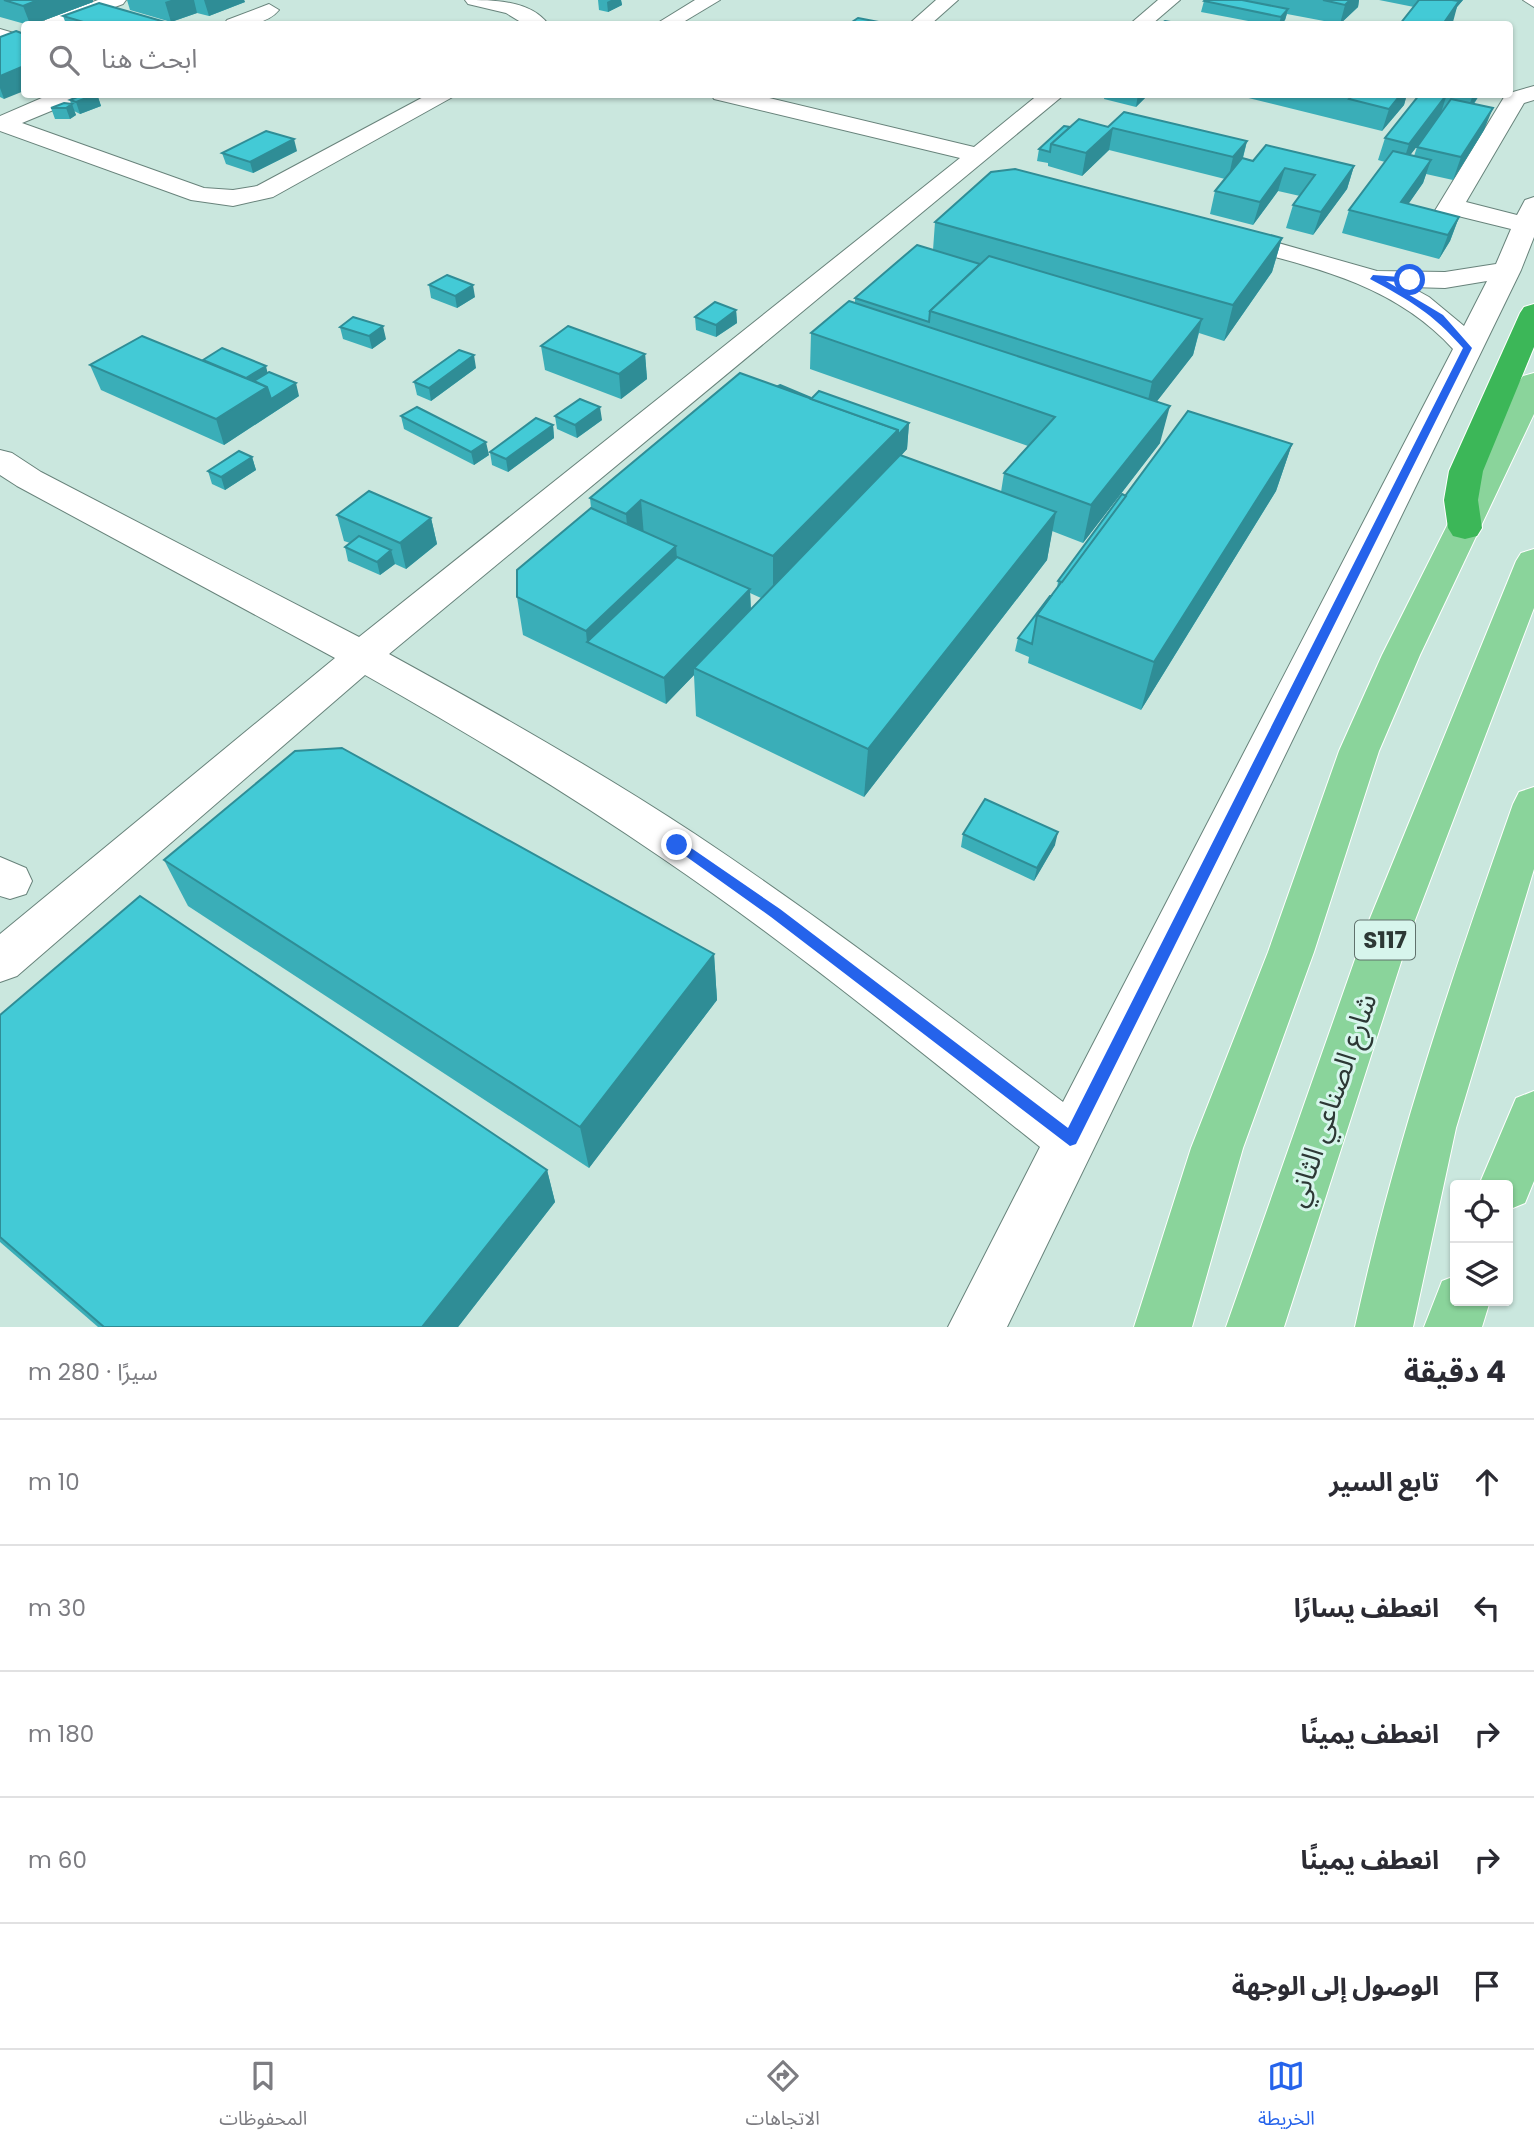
<!DOCTYPE html>
<html lang="ar">
<head>
<meta charset="utf-8">
<style>
	body { margin:0; font-family:Poppins,"Noto Sans Arabic",sans-serif; background:#f2f2f3; color:#2b2b33; direction:rtl }
	.controls { position:absolute; right:21px; bottom:21px; display:grid; overflow:hidden; border-radius:7px; box-shadow:0 2px 5px #0004 }
	.controls button { width:63px; height:63px; display:grid; place-items:center; padding:0; border:0; border-bottom:2px solid #e1e1e2; background:#fff; color:#2b2b33; font:35px sans-serif }
	.stop { position:absolute; width:21px; height:21px; margin:-16px; border:5px solid #2563eb; border-radius:50%; background:#fff }
	.stop.end { background:#2563eb; border-color:#fff; box-shadow:0 2px 7px #0008 }
	.list { margin:0; padding:0; list-style:none }
	h2 { display:flex; justify-content:space-between; align-items:center; height:91px; margin:0; padding:0 28px; font-size:30px }
	h2 small { font-size:23px; font-weight:400; color:#7c7c81 }
	.list li { display:grid; grid-template-columns:46px 1fr auto; gap:21px; align-items:center; box-sizing:border-box; height:126px; padding:0 28px; border-top:2px solid #e1e1e2 }
	.list b { display:block; font-size:26px; white-space:nowrap }
	.list em { font-size:23px; font-style:normal; color:#7c7c81 }
	.icon { flex:none; width:38px; height:38px; fill:none; stroke:currentColor; stroke-width:2; stroke-linecap:round; stroke-linejoin:round }
	.map { position:relative; flex:none; width:1534px; height:1327px; overflow:hidden; direction:ltr }
	.search { position:absolute; background:#fff; box-shadow:0 2px 5px #0004; left:21px; right:21px; top:21px; height:77px; display:flex; align-items:center; gap:18px; box-sizing:border-box; padding:0 24px; border-radius:7px; color:#7c7c81; font-size:26px }
	.sheet { height:721px; background:#fff }
	nav { display:flex; justify-content:space-around; align-items:center; box-sizing:border-box; height:98px; border-top:2px solid #e1e1e2; background:#fff; font-size:19px; color:#7c7c81 }
	nav a { display:grid; justify-items:center; gap:4px }
	nav .on { color:#2563eb }
	.map>svg:first-child { display:block }
</style>
</head>
<body>
<div class="map">
<svg width="1534" height="1327" viewBox="0 0 1534 1327">
	<rect width="100%" height="100%" fill="#cae7de"/>
	<g fill="none" stroke-linecap="round" stroke-linejoin="round">
		<!-- minor casing -->
		<g stroke="#68837b" stroke-width="2">
			<g id="minor">
				<path d="M98,0H126L123,4L69,24H42L45,20Z"/>
				<path d="M465,0C493,0 530,0 548,24H524L506,13L468,4Z"/>
				<path d="M695,0H720L680,24H656Z"/>
				<path d="M936,0H958L931,24H909Z"/>
				<path d="M1158,0H1180L1152,24H1130Z"/>
				<path d="M1523,0H1534V7Z"/>
				<path d="M269,4L279,10C267,25 241,26 224,24L227,20Z"/>
				<path d="M0,29L24,36V49L0,42Z"/>
				<path d="M1534,86V100L1524,103L1466,202L1517,215L1525,200L1534,197V237L1521,270L1007,1327H948L1040,1147C916,1048 793,947 662,858C566,792 466,732 365,675L17,976L0,982V934L335,658L17,486L0,475V450L12,453L41,472L359,637L960,158L714,99L711,94H753L974,147L1039,94H1065L389,654C493,711 596,769 695,834C821,918 942,1010 1063,1102L1453,349C1391,281 1304,265 1220,243L1216,237L1220,231L1229,229L1377,271L1445,272L1496,264L1511,229L1458,216L1447,233H1429L1425,227L1506,94ZM1487,281L1464,326L1429,297L1411,287L1445,288Z"/>
				<path d="M51,94H83L80,99L22,123L204,188L233,190L257,186L429,94H458L273,197L233,206L191,200L0,131V116Z"/>
				<path d="M0,857L26,868L32,881L26,894L10,899L0,896Z"/>
			</g>
		</g>
		<!-- major casing -->
		<g stroke="#fff" stroke-width="2">
			<g id="major">
				<path d="M1534,373V414L1420,655L1379,751L1314,952L1243,1148L1192,1327H1134L1191,1148L1268,952L1339,751L1382,655L1519,382L1523,376Z"/>
				<path d="M1534,549V608L1412,928L1284,1327H1226L1366,928L1516,561L1521,553Z"/>
				<path d="M1534,787V869L1456,1128L1413,1327H1355C1394,1148 1452,976 1513,804L1519,792Z"/>
				<path d="M1534,1091V1181L1525,1203L1508,1210V1185H1479L1516,1098Z"/>
				<path d="M1455,1276V1301H1490L1482,1327H1424L1442,1281Z"/>
			</g>
		</g>
		<!-- highway casing -->
		<g stroke="#fff" stroke-width="2">
			<path id="highway" d="M1534,304V347L1483,471L1478,500L1482,528L1477,536L1465,539L1453,536L1448,528L1444,500L1449,471L1520,313L1524,307Z"/>
		</g>
		<!-- minor -->
		<use href="#minor" fill="#fff" fill-rule="evenodd"/>
		<!-- major -->
		<use href="#major" fill="#8ad49b" fill-rule="evenodd"/>
		<!-- highway -->
		<use href="#highway" fill="#3cb758" fill-rule="evenodd"/>
	</g>
	<!-- wall -->
	<g fill="#3aaeb8" fill-rule="evenodd">
		<path d="M0,0H93V2L34,24H25L0,17Z"/>
		<path d="M127,0H244L245,2L209,16L197,13L171,22L130,10Z"/>
		<path d="M598,0H621L622,5L608,12L599,10Z"/>
		<path d="M1205,0H1359L1358,7L1340,24L1287,14L1285,20L1281,24H1264L1201,12L1204,1Z"/>
		<path d="M1379,0H1463L1457,7L1450,24H1400L1414,7Z"/>
		<path d="M63,16L172,24H66Z"/>
		<path d="M0,37L4,99L0,97Z"/>
		<path d="M97,94L101,106L80,114L74,111L76,115L70,119H55L51,108L71,104L70,100Z"/>
		<path d="M1105,94H1149L1136,107L1104,99Z"/>
		<path d="M1232,94H1407L1404,105L1382,131Z"/>
		<path d="M1420,94H1480L1474,104L1484,130L1453,180L1426,174L1423,183L1408,204L1459,217L1450,241L1439,259L1342,233L1349,210L1385,162L1378,160L1385,138ZM1425,136L1417,147L1414,156L1410,155Z"/>
		<path d="M1070,127H1108L1247,141L1243,158L1253,161L1354,166L1347,189L1313,235L1286,228L1293,205L1300,196L1278,191L1253,225L1210,214L1215,191L1225,179L1109,150L1082,176L1048,166V163L1037,161L1039,149Z"/>
		<path d="M297,151L253,173L226,164L222,153Z"/>
		<path d="M935,222L1282,238L1272,272L1224,341L1199,333L1193,355L1156,402L1160,443L1083,543L1052,531L1047,560L864,797L696,716L694,675L666,704L523,635L517,597L591,508L590,498L811,398L909,423L907,449L901,455L1001,492L1004,473L1028,446L810,369L811,333L855,303V298L933,250ZM750,593L761,598L751,609Z"/>
		<path d="M429,285L475,297L457,308L431,298Z"/>
		<path d="M736,310L737,323L716,337L696,330L695,317Z"/>
		<path d="M340,327L386,339L372,349L343,339Z"/>
		<path d="M541,346L645,354L647,379L621,399L545,370Z"/>
		<path d="M203,360L268,373L299,396L224,445L101,390L90,365Z"/>
		<path d="M476,368L431,401L417,395L414,382Z"/>
		<path d="M401,416L489,455L474,465L404,429Z"/>
		<path d="M555,416L602,420L577,438L557,429Z"/>
		<path d="M553,425L554,438L508,472L492,465L490,452Z"/>
		<path d="M1292,444L1276,491L1141,710L1028,663L1029,657L1015,651L1018,638L1057,589L1058,581L1126,496Z"/>
		<path d="M252,457L256,470L225,490L212,484L208,471Z"/>
		<path d="M337,515L431,518L437,544L406,569L395,564L380,575L348,561L345,547L350,543L344,541Z"/>
		<path d="M963,834L1055,845L1034,881L961,847Z"/>
		<path d="M164,860L714,954L717,1000L589,1168L188,906Z"/>
		<path d="M0,1015L547,1170L555,1202L458,1327H98L0,1242Z"/>
	</g>
	<!-- shaded-wall -->
	<g fill="#2f8d96">
		<path d="M38,0H93V2L34,24H30L23,6Z"/>
		<path d="M171,0H194L197,13L171,22L165,2Z"/>
		<path d="M204,0H244L245,2L209,16Z"/>
		<path d="M611,0H621L622,5L608,12L607,2Z"/>
		<path d="M1350,0H1359L1358,7L1340,24L1345,5Z"/>
		<path d="M1457,0H1463L1457,7L1453,22L1450,24H1443L1455,8Z"/>
		<path d="M1288,9L1285,20L1281,24H1279L1281,17Z"/>
		<path d="M24,66V91L4,99L0,88V76Z"/>
		<path d="M97,94L101,106L80,114L76,102Z"/>
		<path d="M1138,94H1149L1136,107Z"/>
		<path d="M1401,94H1407L1404,105L1382,131L1389,109Z"/>
		<path d="M1447,94L1440,116L1402,166L1409,144Z"/>
		<path d="M1480,94L1465,116L1473,95Z"/>
		<path d="M72,104L76,115L70,119L66,108Z"/>
		<path d="M1493,108L1484,130L1453,180L1461,157Z"/>
		<path d="M1113,128L1109,150L1082,176L1086,153Z"/>
		<path d="M294,139L297,151L253,173L250,162Z"/>
		<path d="M1247,141L1241,164L1228,180L1233,157Z"/>
		<path d="M1431,160L1423,183L1396,222L1401,202Z"/>
		<path d="M1354,166L1347,189L1313,235L1321,212Z"/>
		<path d="M1285,168L1278,191L1253,225L1260,202Z"/>
		<path d="M1459,217L1450,241L1439,259L1448,235Z"/>
		<path d="M1282,238L1272,272L1224,341L1233,305Z"/>
		<path d="M473,285L475,297L457,308L455,296Z"/>
		<path d="M736,310L737,323L716,337V325Z"/>
		<path d="M1202,319L1193,355L1144,418L1152,382Z"/>
		<path d="M383,326L386,339L372,349L369,336Z"/>
		<path d="M645,354L647,379L621,399L619,374Z"/>
		<path d="M474,355L476,368L431,401L429,388Z"/>
		<path d="M266,366L269,379L236,385Z"/>
		<path d="M296,383L299,396L224,445L216,419L267,387Z"/>
		<path d="M1170,406L1160,443L1083,543L1091,505Z"/>
		<path d="M600,407L602,420L577,438L575,425Z"/>
		<path d="M909,423L907,449L773,603V556L898,430Z"/>
		<path d="M553,425L554,438L508,472L506,459Z"/>
		<path d="M486,442L489,455L474,465L471,452Z"/>
		<path d="M1292,444L1276,491L1141,710L1154,662Z"/>
		<path d="M252,457L256,470L225,490L221,477Z"/>
		<path d="M641,500L645,548L630,562L626,514Z"/>
		<path d="M1056,512L1047,560L864,797L868,749Z"/>
		<path d="M431,518L437,544L406,569L400,543Z"/>
		<path d="M676,546L679,583L587,642L586,631Z"/>
		<path d="M391,550L395,564L380,575L377,562Z"/>
		<path d="M750,589L751,615L694,668V675L666,704L664,678Z"/>
		<path d="M1058,832L1055,845L1034,881L1037,868Z"/>
		<path d="M714,954L717,1000L589,1168L580,1127Z"/>
		<path d="M547,1170L555,1202L458,1327H422Z"/>
	</g>
	<!-- building -->
	<g fill="#43cad6" stroke="#2f8d96" stroke-width="2">
		<path d="M4,0H38L23,6Z"/>
		<path d="M1205,0H1242L1288,9L1281,17L1204,1Z"/>
		<path d="M1323,0H1350L1345,5Z"/>
		<path d="M1419,0H1452L1459,1L1443,24H1400Z"/>
		<path d="M99,3L172,24H90L63,16Z"/>
		<path d="M858,18L889,24H849Z"/>
		<path d="M1165,21L1182,24H1160Z"/>
		<path d="M16,31L24,34V53L23,54H24V66L0,76V37Z"/>
		<path d="M84,94H97L76,102L70,100Z"/>
		<path d="M1354,94H1401L1389,109L1349,99Z"/>
		<path d="M1420,94H1447L1409,144L1385,138Z"/>
		<path d="M1451,99L1493,108L1461,157L1417,147Z"/>
		<path d="M64,103L72,104L66,108H51Z"/>
		<path d="M1124,112L1247,141L1233,157L1113,128L1086,153L1051,144L1079,119L1108,127Z"/>
		<path d="M1064,126L1070,127L1051,144L1050,152L1039,149Z"/>
		<path d="M266,131L294,139L250,162L222,153Z"/>
		<path d="M1266,145L1354,166L1321,212L1293,205L1315,175L1285,168L1260,202L1215,191L1242,158L1253,161Z"/>
		<path d="M1393,151L1431,160L1401,202L1459,217L1448,235L1349,210Z"/>
		<path d="M1015,169L1282,238L1233,305L935,222L991,172Z"/>
		<path d="M917,245L980,264L930,311L929,322L855,298Z"/>
		<path d="M989,256L1202,319L1152,382L930,311Z"/>
		<path d="M447,275L473,285L455,296L429,285Z"/>
		<path d="M849,301L1170,406L1091,505L1004,473L1055,417L811,333Z"/>
		<path d="M715,302L736,310L716,325L695,317Z"/>
		<path d="M353,317L383,326L369,336L340,327Z"/>
		<path d="M568,326L645,354L619,374L541,346Z"/>
		<path d="M142,336L267,387L216,419L90,365Z"/>
		<path d="M222,348L266,366L246,378L203,360Z"/>
		<path d="M459,350L474,355L429,388L414,382Z"/>
		<path d="M269,372L296,383L271,399L267,387L254,381Z"/>
		<path d="M740,373L898,430L773,556L641,500L626,514L590,498Z"/>
		<path d="M780,385L811,398L778,386Z"/>
		<path d="M819,391L909,423L898,435V430L811,399Z"/>
		<path d="M580,399L600,407L575,425L555,416Z"/>
		<path d="M417,407L486,442L471,452L401,416Z"/>
		<path d="M1188,411L1292,444L1154,662L1037,615Z"/>
		<path d="M536,418L553,425L506,459L490,452Z"/>
		<path d="M239,451L252,457L221,477L208,471Z"/>
		<path d="M900,455L1056,512L868,749L694,668Z"/>
		<path d="M369,491L431,518L400,543L337,515Z"/>
		<path d="M1122,494L1126,496L1062,582L1058,581Z"/>
		<path d="M591,508L676,546L586,631L517,597V570Z"/>
		<path d="M359,536L391,550L377,562L345,547Z"/>
		<path d="M677,557L750,589L664,678L587,642Z"/>
		<path d="M1050,596H1051L1037,615L1032,644L1018,638Z"/>
		<path d="M342,748L714,954L580,1127L164,860L295,751Z"/>
		<path d="M985,799L1058,832L1037,868L963,834Z"/>
		<path d="M140,896L547,1170L422,1327H104L0,1237V1015Z"/>
	</g>
	<!-- route -->
	<path fill="#2563eb" d="M1373,275L1413,278L1410,283L1386,281L1443,315L1472,348L1076,1144L1070,1146L771,917L670,845L677,840L681,841L780,909L1068,1128L1463,348C1432,313 1411,301 1370,279Z"/>
	<g text-anchor="middle" stroke-width="6" stroke-linejoin="round" paint-order="stroke">
		<!-- shield labels -->
		<rect fill="#d7f5ec" stroke="#60716c" stroke-width="2" x="1355" y="920.5" width="60" height="39" rx="5"/>
		<g font-size="23" font-weight="bold" fill="#2d3835">
			<text x="1385" y="948">S117</text>
		</g>
		<!-- near-street labels -->
		<g font-size="28" fill="#2d3835" stroke="#d7f5ec">
			<text transform="translate(1331 1100) rotate(-71)" y="10">شارع الصناعي الثاني</text>
		</g>
	</g>
</svg>
<div class="controls">
<button><svg class="icon" aria-label="locate" viewBox="0 0 24 24"><circle cx="12" cy="12" r="6"/><path d="M12 2v4M12 18v4M2 12h4M18 12h4"/></svg></button>
<button><svg class="icon" aria-label="layers" viewBox="0 0 24 24"><path d="M12 4l9 5-9 5-9-5zM3 14l9 5 9-5"/></svg></button>
</div>
<div class="stop" style="left:1410px;top:280px"></div>
<div class="stop end" style="left:677px;top:845px"></div>
<div class="search"><svg class="icon" aria-label="search" viewBox="0 0 24 24"><circle cx="10" cy="10" r="6"/><path d="M15 15l6 6"/></svg>ابحث هنا</div>
</div>
<section class="sheet">
<h2>4 دقيقة<small>سيرًا · 280 m</small></h2>
<ul class="list">
<li><svg class="icon" aria-label="ahead" viewBox="0 0 24 24"><path d="M12 20V5M6 11l6-6 6 6"/></svg><div><b>تابع السير</b></div><em>10 m</em></li>
<li><svg class="icon" aria-label="left" viewBox="0 0 24 24"><path d="M17 20v-9H6M10 6l-5 5 5 5"/></svg><div><b>انعطف يسارًا</b></div><em>30 m</em></li>
<li><svg class="icon" aria-label="right" viewBox="0 0 24 24"><path d="M7 20v-9h11M14 6l5 5-5 5"/></svg><div><b>انعطف يمينًا</b></div><em>180 m</em></li>
<li><svg class="icon" aria-label="right" viewBox="0 0 24 24"><path d="M7 20v-9h11M14 6l5 5-5 5"/></svg><div><b>انعطف يمينًا</b></div><em>60 m</em></li>
<li><svg class="icon" aria-label="arrive" viewBox="0 0 24 24"><path d="M6 21V4h12l-3 4 3 4H6"/></svg><div><b>الوصول إلى الوجهة</b></div></li>
</ul>
</section>
<nav>
<a class="on"><svg class="icon" aria-label="map" viewBox="0 0 24 24"><path d="M3 6l6-2 6 2 6-2v14l-6 2-6-2-6 2zM9 4v14M15 6v14"/></svg>الخريطة</a>
<a><svg class="icon" aria-label="directions" viewBox="0 0 24 24"><path d="M12 3l9 9-9 9-9-9zM9 14v-3h6M13 9l2 2-2 2"/></svg>الاتجاهات</a>
<a><svg class="icon" aria-label="saved" viewBox="0 0 24 24"><path d="M7 4h10v16l-5-4-5 4z"/></svg>المحفوظات</a>
</nav>
</body>
</html>
